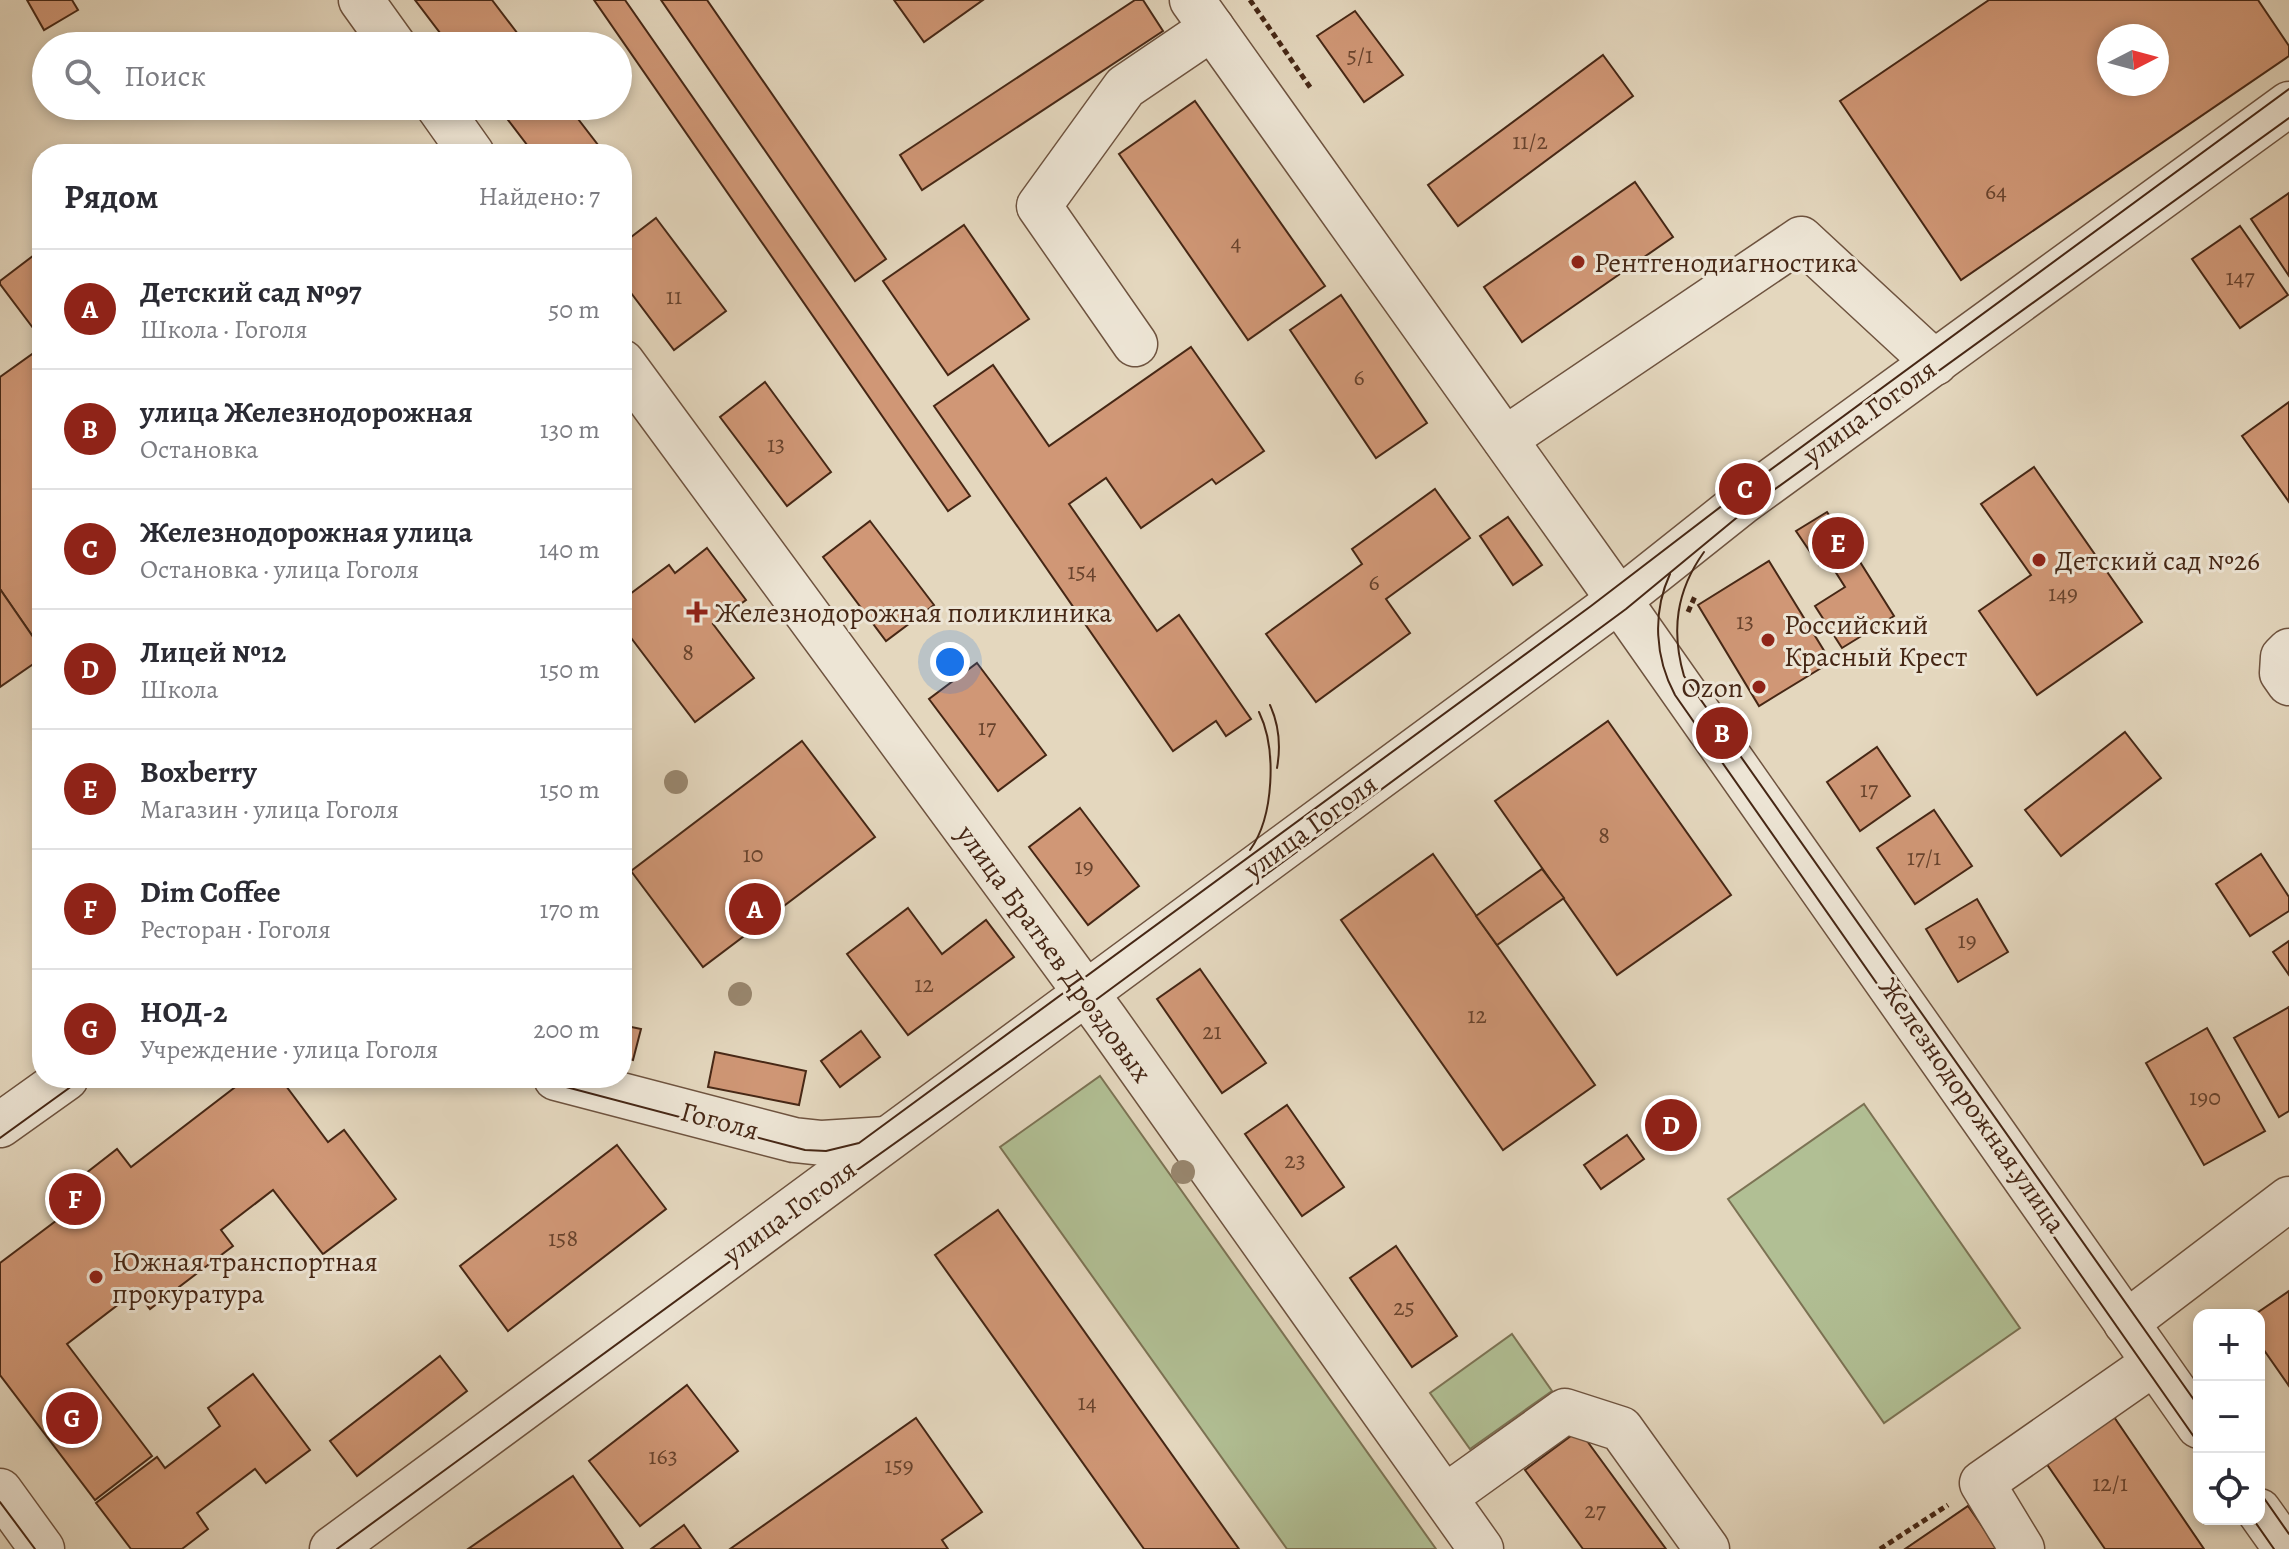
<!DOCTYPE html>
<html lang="ru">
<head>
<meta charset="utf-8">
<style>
	body { margin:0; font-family:Alegreya,serif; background:#f2f2f3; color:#2b2b33 }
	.controls { position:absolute; right:24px; bottom:24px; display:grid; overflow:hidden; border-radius:16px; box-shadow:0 4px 12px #0003 }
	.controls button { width:72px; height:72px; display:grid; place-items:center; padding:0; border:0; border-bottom:2px solid #e1e1e2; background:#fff; color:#2b2b33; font:40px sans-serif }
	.compass { position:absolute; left:2097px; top:24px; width:72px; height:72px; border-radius:50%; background:#fff; box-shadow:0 4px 12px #0003; rotate:84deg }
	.you { position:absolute; left:950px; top:662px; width:28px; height:28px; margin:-20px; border:6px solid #fff; border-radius:50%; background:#1a73e8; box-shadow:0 0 0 12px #1a73e833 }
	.badge { display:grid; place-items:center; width:52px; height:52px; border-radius:50%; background:#8f2418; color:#fff; font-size:26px; font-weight:700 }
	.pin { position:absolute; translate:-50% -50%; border:4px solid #fff; box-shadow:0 2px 8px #0006 }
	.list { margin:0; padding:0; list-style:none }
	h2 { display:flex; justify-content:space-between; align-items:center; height:104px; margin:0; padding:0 32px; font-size:34px }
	h2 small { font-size:26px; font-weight:400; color:#7c7c81 }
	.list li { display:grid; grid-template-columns:52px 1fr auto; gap:24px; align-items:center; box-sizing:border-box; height:120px; padding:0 32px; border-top:2px solid #e1e1e2 }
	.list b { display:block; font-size:30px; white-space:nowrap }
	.list p { margin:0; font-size:26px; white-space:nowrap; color:#7c7c81 }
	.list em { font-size:26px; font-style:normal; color:#7c7c81 }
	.icon { flex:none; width:44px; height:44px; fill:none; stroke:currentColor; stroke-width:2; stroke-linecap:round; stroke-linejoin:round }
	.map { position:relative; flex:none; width:2289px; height:1549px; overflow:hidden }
	.search { position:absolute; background:#fff; box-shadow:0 4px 12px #0003; left:32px; top:32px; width:600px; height:88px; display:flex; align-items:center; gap:20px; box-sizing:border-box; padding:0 28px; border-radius:44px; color:#7c7c81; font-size:30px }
	.panel { position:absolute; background:#fff; box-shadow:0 4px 12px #0003; left:32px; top:144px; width:600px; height:944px; border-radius:32px }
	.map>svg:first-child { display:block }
</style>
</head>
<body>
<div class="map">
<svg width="2289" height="1549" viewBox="0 0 2289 1549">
	<rect width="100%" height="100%" fill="#e4d7be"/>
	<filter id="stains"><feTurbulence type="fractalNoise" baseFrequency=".0025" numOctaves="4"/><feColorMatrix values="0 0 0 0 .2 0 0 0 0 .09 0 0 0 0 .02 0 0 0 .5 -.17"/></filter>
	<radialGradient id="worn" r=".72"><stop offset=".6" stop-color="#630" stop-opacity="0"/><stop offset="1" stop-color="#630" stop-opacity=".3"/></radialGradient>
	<!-- green -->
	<g fill="#b1bf94" stroke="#7c7354" stroke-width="2">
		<path d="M1100,1076L1436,1549H1287L1000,1147Z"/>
		<path d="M1864,1104L2020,1328L1884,1423L1728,1199Z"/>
		<path d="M1512,1334L1552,1391L1470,1449L1430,1393Z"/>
	</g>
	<!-- building -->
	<g fill="#d09776" stroke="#462715" stroke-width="2" fill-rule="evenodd">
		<path d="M27,0H72L78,10L44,30Z"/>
		<path d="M415,0H492L521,38L510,46H450Z"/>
		<path d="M594,0H625L970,496L948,511Z"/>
		<path d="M661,0H707L886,259L855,281Z"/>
		<path d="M894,0H983L924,42Z"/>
		<path d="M1135,0H1143L1163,31L922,190L900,155Z"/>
		<path d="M1989,0H2258L2289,46V56L1961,280L1840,101ZM2109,36H2157V84H2109Z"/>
		<path d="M1355,11L1403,75L1364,102L1317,36Z"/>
		<path d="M1603,55L1633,96L1458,226L1428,185Z"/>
		<path d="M1195,101L1325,286L1248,340L1119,154Z"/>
		<path d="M519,106H568L605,154H534L505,116Z"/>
		<path d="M1635,182L1673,237L1522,342L1484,287Z"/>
		<path d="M2289,193V276L2251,219Z"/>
		<path d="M656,218L726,311L674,350L622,281V244Z"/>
		<path d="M964,225L1029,319L948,375L883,281Z"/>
		<path d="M2240,226L2288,295L2240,328L2192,259Z"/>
		<path d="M42,249V328L36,332L0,284V281Z"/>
		<path d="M1341,295L1427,423L1376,458L1290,330Z"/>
		<path d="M42,347V641L38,644L0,589V377Z"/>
		<path d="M1191,347L1264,451L1216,484L1212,479L1141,528L1106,478L1069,504L1157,631L1179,615L1251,719L1226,736L1216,721L1173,751L934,406L993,365L1049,446Z"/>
		<path d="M765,382L831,472L787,506L720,417Z"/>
		<path d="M2289,402V502L2242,436Z"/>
		<path d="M2034,467L2142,622L2037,695L1979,611L2031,575L1981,504Z"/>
		<path d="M1435,489L1470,538L1386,599L1410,633L1316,702L1266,634L1362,564L1352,549Z"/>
		<path d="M1827,512L1850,546L1819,565L1796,531Z"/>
		<path d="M1508,517L1542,565L1513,585L1480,536Z"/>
		<path d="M870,521L934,605L886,641L823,557Z"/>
		<path d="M1850,546L1894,616L1842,648L1815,606L1845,587L1828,560Z"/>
		<path d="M707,548L746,600L713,624L754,678L695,722L622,626V600L669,565L675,573Z"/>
		<path d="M1769,561L1831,662L1759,706L1698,605Z"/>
		<path d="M0,589L42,650V658L0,687Z"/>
		<path d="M977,663L1046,755L998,791L929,699Z"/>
		<path d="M1608,721L1731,895L1617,975L1495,801Z"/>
		<path d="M2125,732L2161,778L2061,856L2025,810Z"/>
		<path d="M802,741L875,837L703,967L631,871Z"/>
		<path d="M1877,747L1910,796L1860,831L1827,782Z"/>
		<path d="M1080,808L1139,886L1088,925L1029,847Z"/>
		<path d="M1934,810L1972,866L1915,904L1877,848Z"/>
		<path d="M1433,854L1595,1085L1503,1150L1341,920Z"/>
		<path d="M2261,854L2289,897V911L2250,936L2216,884Z"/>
		<path d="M1542,869L1564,898L1497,945L1476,916Z"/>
		<path d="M1977,899L2008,952L1958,982L1926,929Z"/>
		<path d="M908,908L942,954L986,920L1014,957L908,1035L847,954Z"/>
		<path d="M2289,941V975L2273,952Z"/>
		<path d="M1200,969L1266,1063L1222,1093L1157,999Z"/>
		<path d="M2289,1007V1111L2279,1117L2234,1038Z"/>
		<path d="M622,1025L641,1029L633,1060L622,1057Z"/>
		<path d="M2207,1028L2265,1131L2204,1165L2146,1063Z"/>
		<path d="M861,1031L880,1057L840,1087L821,1061Z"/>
		<path d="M715,1052L806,1071L799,1105L708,1087Z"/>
		<path d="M247,1078H280L328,1142L344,1130L396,1199L323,1254L273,1190L221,1230L233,1246L150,1309L136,1291L67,1344L152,1456L95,1500L0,1375V1263L69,1211L58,1195L117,1149L131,1167Z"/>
		<path d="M1287,1105L1344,1187L1302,1216L1245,1134Z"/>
		<path d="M1627,1135L1644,1159L1601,1189L1584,1165Z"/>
		<path d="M617,1145L666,1209L508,1331L460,1266Z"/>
		<path d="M998,1210L1239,1549H1144L935,1255Z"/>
		<path d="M1396,1246L1457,1336L1412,1367L1350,1278Z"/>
		<path d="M2289,1291V1386L2259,1343V1315H2254Z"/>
		<path d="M440,1356L467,1391L357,1476L330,1441Z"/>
		<path d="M253,1374L310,1450L266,1483L255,1469L197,1513L208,1529L182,1549H131L96,1503L157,1457L165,1468L220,1426L208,1408Z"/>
		<path d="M687,1385L738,1451L640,1526L589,1461Z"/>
		<path d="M2112,1414L2204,1549H2105L2044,1460Z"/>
		<path d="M916,1418L982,1512L942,1540L948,1549H730Z"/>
		<path d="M1579,1430L1666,1549H1583L1525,1470Z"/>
		<path d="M573,1476L623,1549H468Z"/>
		<path d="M1968,1506L1998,1549H1905Z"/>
		<path d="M684,1525L701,1549H651Z"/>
	</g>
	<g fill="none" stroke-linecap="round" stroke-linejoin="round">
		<!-- minor casing -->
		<g stroke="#6e533f" stroke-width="47">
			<g id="minor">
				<path d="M361,0L394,46"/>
				<path d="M1192,0L1619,600L2199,1426"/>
				<path d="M438,106L472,154"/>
				<path d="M1135,344L1039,206L1125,87L1212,28"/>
				<path d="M622,362L1105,1019L1481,1549"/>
				<path d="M1505,439L1801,239L1935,363"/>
				<path d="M2289,651L2283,657L2282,673L2289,683"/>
				<path d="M556,1078L794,1140L822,1143L886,1139"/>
				<path d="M0,1125L66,1078"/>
				<path d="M2126,1323L2289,1199"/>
				<path d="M0,1491L42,1549"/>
				<path d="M1445,1497L1565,1411L1621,1429L1707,1549"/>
				<path d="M2259,1511L2286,1549"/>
				<path d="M332,1549L1619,600L1741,503L2289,104"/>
				<path d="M2022,1549L1982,1483L2154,1363"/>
			</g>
		</g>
		<!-- path -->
		<g stroke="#462715" stroke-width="5" stroke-dasharray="6 4" stroke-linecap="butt">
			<path d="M1250,0L1312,90"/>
			<path d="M1688,612L1696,594"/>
			<path d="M1880,1549L1948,1505"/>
		</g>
		<!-- minor -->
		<use href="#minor" stroke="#ede5d5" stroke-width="44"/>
		<!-- tram -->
		<g stroke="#462715" stroke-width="2">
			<path d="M1704,552C1676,591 1671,631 1684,676L2199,1407"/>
			<path d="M1670,574C1652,613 1655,658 1675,695L2199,1444"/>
			<path d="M1270,705C1279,725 1281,746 1277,768"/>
			<path d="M1250,850C1274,817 1277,749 1259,712"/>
			<path d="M532,1078L805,1150L826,1151L859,1143L1591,606L1736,495L2289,89"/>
			<path d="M0,1138L83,1078"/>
			<path d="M2259,1491L2289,1534"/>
			<path d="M0,1502L35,1549"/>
			<path d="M2253,1519L2274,1549"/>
			<path d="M337,1549L766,1235L1093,1002L1626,609L1746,510L2289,118"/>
		</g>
	</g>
	<!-- trees -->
	<g fill="#99876f">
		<circle cx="676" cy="782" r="12"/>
		<circle cx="740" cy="994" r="12"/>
		<circle cx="1183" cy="1172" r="12"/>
	</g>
	<!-- markers -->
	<g fill="#8f2418" stroke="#ede5d5" stroke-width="3">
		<circle cx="1578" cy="262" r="8"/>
		<circle cx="2039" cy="560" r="8"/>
		<path d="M693 600h8v8h8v8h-8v8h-8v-8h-8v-8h8z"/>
		<circle cx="1768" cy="640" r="8"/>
		<circle cx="1759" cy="687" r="8"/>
		<circle cx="96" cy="1277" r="8"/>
	</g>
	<g text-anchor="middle" stroke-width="6" stroke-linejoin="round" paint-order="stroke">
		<!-- number labels -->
		<g font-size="24" fill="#68432d">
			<text x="1360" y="63">5/1</text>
			<text x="1530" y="149">11/2</text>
			<text x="1996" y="199">64</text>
			<text x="1236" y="250">4</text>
			<text x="2240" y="285">147</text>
			<text x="674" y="304">11</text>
			<text x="1359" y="385">6</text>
			<text x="776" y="452">13</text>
			<text x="1082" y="579">154</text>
			<text x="1374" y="590">6</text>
			<text x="2063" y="601">149</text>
			<text x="1745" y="629">13</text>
			<text x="688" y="660">8</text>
			<text x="987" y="735">17</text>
			<text x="1869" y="797">17</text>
			<text x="1604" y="843">8</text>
			<text x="753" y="862">10</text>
			<text x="1924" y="865">17/1</text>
			<text x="1084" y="874">19</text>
			<text x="1967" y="948">19</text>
			<text x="924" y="992">12</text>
			<text x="1477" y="1023">12</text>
			<text x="1212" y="1039">21</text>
			<text x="2205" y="1105">190</text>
			<text x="1295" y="1168">23</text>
			<text x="563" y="1246">158</text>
			<text x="1404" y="1315">25</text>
			<text x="1087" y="1410">14</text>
			<text x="663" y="1464">163</text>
			<text x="899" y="1473">159</text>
			<text x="2110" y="1491">12/1</text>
			<text x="1595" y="1518">27</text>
		</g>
		<!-- poi labels -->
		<g font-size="28" fill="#462715" stroke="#ede5d5" text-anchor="start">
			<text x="1594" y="272">Рентгенодиагностика</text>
			<text x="2055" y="570">Детский сад №26</text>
			<text x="715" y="622">Железнодорожная поликлиника</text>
			<text x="1784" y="634">Российский<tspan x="1784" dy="32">Красный Крест</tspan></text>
			<text x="1743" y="697" text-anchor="end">Ozon</text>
			<text x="112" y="1271">Южная транспортная<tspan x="112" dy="32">прокуратура</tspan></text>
		</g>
		<!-- street labels -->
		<g font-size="28" fill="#462715" stroke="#ede5d5">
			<text transform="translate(1869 411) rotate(-36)" y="10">улица Гоголя</text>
			<text transform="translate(1310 826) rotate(-36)" y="10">улица Гоголя</text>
			<text transform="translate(1055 953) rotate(54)" y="10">улица Братьев Дроздовых</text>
			<text transform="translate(1973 1105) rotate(55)" y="10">Железнодорожная улица</text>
			<text transform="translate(720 1120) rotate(15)" y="10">Гоголя</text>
			<text transform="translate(789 1211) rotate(-36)" y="10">улица Гоголя</text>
		</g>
	</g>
	<rect width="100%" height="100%" filter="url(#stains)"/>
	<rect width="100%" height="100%" fill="url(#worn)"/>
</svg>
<div class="controls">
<button>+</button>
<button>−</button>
<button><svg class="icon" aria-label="locate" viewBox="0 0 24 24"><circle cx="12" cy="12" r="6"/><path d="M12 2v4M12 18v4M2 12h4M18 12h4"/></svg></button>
</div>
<svg class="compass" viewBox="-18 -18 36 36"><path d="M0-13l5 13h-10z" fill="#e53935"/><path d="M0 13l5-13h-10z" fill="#7c7c81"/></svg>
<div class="you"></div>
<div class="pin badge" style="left:755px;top:909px">A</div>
<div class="pin badge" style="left:1722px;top:733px">B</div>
<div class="pin badge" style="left:1745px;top:489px">C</div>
<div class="pin badge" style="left:1671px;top:1125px">D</div>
<div class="pin badge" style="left:1838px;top:543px">E</div>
<div class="pin badge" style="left:75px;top:1199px">F</div>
<div class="pin badge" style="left:72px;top:1418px">G</div>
<div class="search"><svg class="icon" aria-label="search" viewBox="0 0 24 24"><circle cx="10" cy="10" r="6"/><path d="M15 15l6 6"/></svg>Поиск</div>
<section class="panel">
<h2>Рядом<small>Найдено: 7</small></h2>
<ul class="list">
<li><span class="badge">A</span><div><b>Детский сад №97</b><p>Школа · Гоголя</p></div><em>50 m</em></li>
<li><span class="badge">B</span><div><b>улица Железнодорожная</b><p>Остановка</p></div><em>130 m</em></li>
<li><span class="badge">C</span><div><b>Железнодорожная улица</b><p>Остановка · улица Гоголя</p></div><em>140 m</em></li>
<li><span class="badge">D</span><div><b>Лицей №12</b><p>Школа</p></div><em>150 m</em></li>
<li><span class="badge">E</span><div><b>Boxberry</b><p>Магазин · улица Гоголя</p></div><em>150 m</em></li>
<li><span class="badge">F</span><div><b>Dim Coffee</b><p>Ресторан · Гоголя</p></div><em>170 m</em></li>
<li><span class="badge">G</span><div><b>НОД-2</b><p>Учреждение · улица Гоголя</p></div><em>200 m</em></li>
</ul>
</section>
</div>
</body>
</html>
